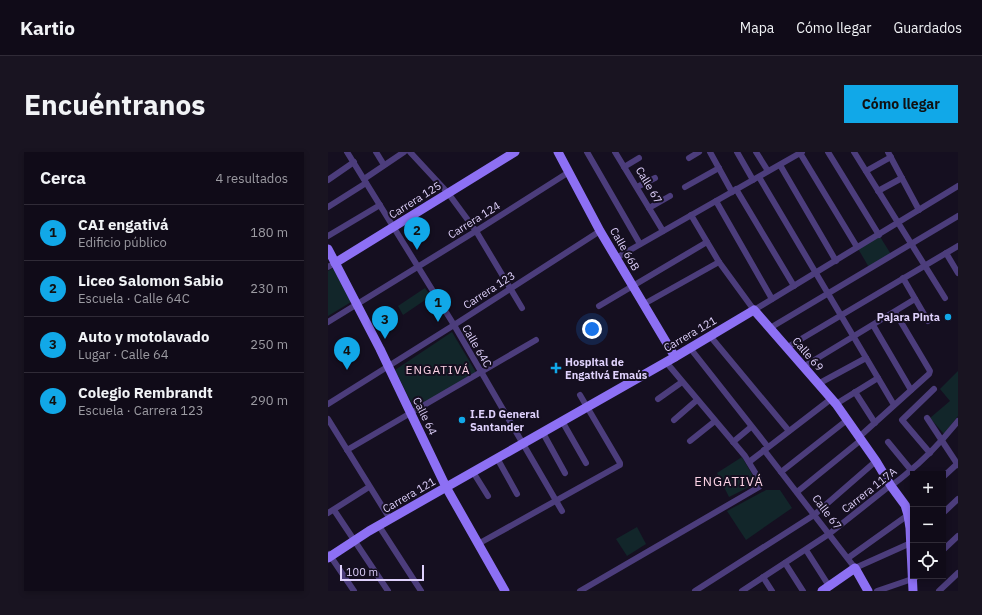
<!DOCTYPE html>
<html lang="es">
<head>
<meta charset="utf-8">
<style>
	body { margin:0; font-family:"IBM Plex Sans",sans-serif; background:#191421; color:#f1f3f6 }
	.controls { position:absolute; right:12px; bottom:12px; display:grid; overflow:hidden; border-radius:0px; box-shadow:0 2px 6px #0003 }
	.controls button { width:36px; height:36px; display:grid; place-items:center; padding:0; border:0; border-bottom:1px solid #302b37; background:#100b18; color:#f1f3f6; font:20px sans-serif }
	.scale { position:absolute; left:12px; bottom:10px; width:84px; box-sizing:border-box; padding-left:4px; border:2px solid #dfd1fc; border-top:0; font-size:11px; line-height:14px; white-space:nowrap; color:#dfd1fc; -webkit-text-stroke:3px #150f20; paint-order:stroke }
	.you { position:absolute; left:264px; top:177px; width:14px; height:14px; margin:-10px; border:3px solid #fff; border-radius:50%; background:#1a73e8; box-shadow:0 0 0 6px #1a73e833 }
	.badge { display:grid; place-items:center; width:26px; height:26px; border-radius:50%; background:#11a8e8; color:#111; font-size:13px; font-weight:700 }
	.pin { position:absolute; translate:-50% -33px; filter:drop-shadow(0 1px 2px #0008) }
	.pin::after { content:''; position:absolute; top:21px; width:14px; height:12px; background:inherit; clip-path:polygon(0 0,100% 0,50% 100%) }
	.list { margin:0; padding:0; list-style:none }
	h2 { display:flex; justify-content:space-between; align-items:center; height:52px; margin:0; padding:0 16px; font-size:17px }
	h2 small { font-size:13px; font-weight:400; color:#9c9ba2 }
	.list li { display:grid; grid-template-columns:26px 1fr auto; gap:12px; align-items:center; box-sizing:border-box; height:56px; padding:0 16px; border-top:1px solid #302b37 }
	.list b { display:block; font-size:15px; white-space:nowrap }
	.list p { margin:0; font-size:13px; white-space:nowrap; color:#9c9ba2 }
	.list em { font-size:13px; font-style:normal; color:#9c9ba2 }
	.icon { flex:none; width:22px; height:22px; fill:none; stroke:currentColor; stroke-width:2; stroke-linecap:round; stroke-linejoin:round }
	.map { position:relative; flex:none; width:630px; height:439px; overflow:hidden; border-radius:0px }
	header { display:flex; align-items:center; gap:24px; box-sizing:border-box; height:56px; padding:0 20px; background:#100b18; border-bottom:1px solid #302b37 }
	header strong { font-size:19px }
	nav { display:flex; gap:22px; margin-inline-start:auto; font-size:14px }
	.intro { display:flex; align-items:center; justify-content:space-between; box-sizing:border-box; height:96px; padding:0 24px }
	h1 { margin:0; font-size:28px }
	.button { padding:10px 18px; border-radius:0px; background:#11a8e8; color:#111; font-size:14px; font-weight:700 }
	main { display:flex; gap:24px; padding:0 24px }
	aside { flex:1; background:#100b18; border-radius:0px; box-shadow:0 2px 6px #0003 }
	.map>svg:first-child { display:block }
</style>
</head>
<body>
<header>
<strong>Kartio</strong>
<nav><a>Mapa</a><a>Cómo llegar</a><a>Guardados</a></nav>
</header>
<div class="intro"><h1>Encuéntranos</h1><a class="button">Cómo llegar</a></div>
<main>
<aside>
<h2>Cerca<small>4 resultados</small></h2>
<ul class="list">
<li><span class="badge">1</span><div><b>CAI engativá</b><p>Edificio público</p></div><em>180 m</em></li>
<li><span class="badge">2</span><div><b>Liceo Salomon Sabio</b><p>Escuela · Calle 64C</p></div><em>230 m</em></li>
<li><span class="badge">3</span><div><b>Auto y motolavado</b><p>Lugar · Calle 64</p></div><em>250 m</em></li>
<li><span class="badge">4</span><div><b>Colegio Rembrandt</b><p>Escuela · Carrera 123</p></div><em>290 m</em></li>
</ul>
</aside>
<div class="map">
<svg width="630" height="439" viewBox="0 0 630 439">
	<rect width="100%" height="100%" fill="#150f20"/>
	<!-- green -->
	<g fill="#12262a">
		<path d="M551,83L564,104L542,117L529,95Z"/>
		<path d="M5,116L23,150L0,164V119Z"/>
		<path d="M97,136L103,144L75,163L70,154Z"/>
		<path d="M124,180L149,222L86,256L67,218Z"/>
		<path d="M630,219V264L616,282L602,266L622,249L612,237Z"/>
		<path d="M414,305L429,331L401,345L389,321Z"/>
		<path d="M438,338H452L464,356L418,388L399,359Z"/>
		<path d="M309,375L318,392L299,404L288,387Z"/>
	</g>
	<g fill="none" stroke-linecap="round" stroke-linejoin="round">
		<!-- street -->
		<g stroke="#4c3d7c" stroke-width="6">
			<path d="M19,0L126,173L234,359"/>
			<path d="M48,0L56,13"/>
			<path d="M82,0L120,41L148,79L194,156"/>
			<path d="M259,0L312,92"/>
			<path d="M287,0L335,79"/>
			<path d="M382,0L404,40"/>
			<path d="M409,0L425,28"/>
			<path d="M428,0L440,19"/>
			<path d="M500,0L551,83"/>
			<path d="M526,0L617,146"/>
			<path d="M560,0L591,58"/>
			<path d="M472,1L529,95"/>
			<path d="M361,6L371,0"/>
			<path d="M452,13L508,109"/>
			<path d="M296,15L311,6"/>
			<path d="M538,19L563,5"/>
			<path d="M431,25L566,253"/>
			<path d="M36,27L76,0"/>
			<path d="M0,28L26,10"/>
			<path d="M309,35L327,26"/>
			<path d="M357,35L391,16"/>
			<path d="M408,37L466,134"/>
			<path d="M550,39L574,26"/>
			<path d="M388,49L444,147"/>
			<path d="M0,55L38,31"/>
			<path d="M321,56L342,44"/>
			<path d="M363,63L391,110L426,158L630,34"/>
			<path d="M0,84L52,53"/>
			<path d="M618,101L630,121"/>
			<path d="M288,106L474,0"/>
			<path d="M0,115L7,111"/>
			<path d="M575,126L600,169"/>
			<path d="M316,152L391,110"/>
			<path d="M271,154L379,90"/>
			<path d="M0,170L148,79L241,20"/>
			<path d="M545,173L583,238"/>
			<path d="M442,176L630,64"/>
			<path d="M382,184L461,279"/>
			<path d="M362,196L440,295"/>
			<path d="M458,196L630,94"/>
			<path d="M475,215L587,147"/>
			<path d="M490,232L538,206"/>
			<path d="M527,240L547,271"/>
			<path d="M330,247L354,230"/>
			<path d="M0,252L126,173L272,79"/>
			<path d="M508,252L550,226"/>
			<path d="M599,266L630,313"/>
			<path d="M0,267L62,367"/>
			<path d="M346,268L369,248"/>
			<path d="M234,269L258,311"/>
			<path d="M215,281L237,321"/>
			<path d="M531,285L601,222L602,219L567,160"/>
			<path d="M362,289L387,269"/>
			<path d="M405,290L423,275"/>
			<path d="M560,290L583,318"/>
			<path d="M19,298L208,188"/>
			<path d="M436,298L527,416L585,390"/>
			<path d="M602,301L574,268L606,237"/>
			<path d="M169,306L189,342"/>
			<path d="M421,310L503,247"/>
			<path d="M145,320L160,344"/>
			<path d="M453,320L519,268"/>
			<path d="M615,325L629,312"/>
			<path d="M469,340L533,288"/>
			<path d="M6,358L60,439"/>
			<path d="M579,358L585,352"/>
			<path d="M0,361L41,335"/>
			<path d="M615,361L630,347"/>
			<path d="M51,374L93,439"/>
			<path d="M150,392L292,313V311L252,243"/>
			<path d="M478,398L501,434"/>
			<path d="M615,398L630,384"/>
			<path d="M1,402L26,439"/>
			<path d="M520,406L580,363"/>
			<path d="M457,411L475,439"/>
			<path d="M435,425L444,439"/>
			<path d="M252,439L431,335V327L417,304L338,210"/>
			<path d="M367,439L486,363L548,309"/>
			<path d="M414,439L501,382L559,336C565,333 571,328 577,323C597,307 614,289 630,269"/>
			<path d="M549,439L587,426"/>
			<path d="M611,439L630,421"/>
		</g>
		<!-- secondary -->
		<g stroke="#8d70f4" stroke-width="9">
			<path d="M230,0L272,79L347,205"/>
			<path d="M0,97L52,197L118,335L177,439"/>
			<path d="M7,111L187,0"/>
			<path d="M0,406L41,379L347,205L426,158L508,252L548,309L563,334L577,353L580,363L582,376L585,439"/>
			<path d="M494,439L527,416L540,439"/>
		</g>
	</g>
	<!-- markers -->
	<g fill="#11a8e8" stroke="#150f20" stroke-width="1.5">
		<circle cx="620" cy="165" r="4"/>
		<path d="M226 210h4v4h4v4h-4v4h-4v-4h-4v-4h4z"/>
		<circle cx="134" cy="268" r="4"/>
	</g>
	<g text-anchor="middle" stroke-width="4" stroke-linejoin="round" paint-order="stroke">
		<!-- street labels -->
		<g font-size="11" fill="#dfd1fc" stroke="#150f20">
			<text transform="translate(321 33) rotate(59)" y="4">Calle 67</text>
			<text transform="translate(87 48) rotate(-32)" y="4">Carrera 125</text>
			<text transform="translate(146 68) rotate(-32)" y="4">Carrera 124</text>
			<text transform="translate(297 97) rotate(60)" y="4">Calle 66B</text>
			<text transform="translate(161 138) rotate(-33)" y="4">Carrera 123</text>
			<text transform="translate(362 182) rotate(-30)" y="4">Carrera 121</text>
			<text transform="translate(149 194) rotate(60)" y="4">Calle 64C</text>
			<text transform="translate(480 202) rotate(49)" y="4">Calle 69</text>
			<text transform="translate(97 264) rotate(64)" y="4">Calle 64</text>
			<text transform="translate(541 338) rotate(-38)" y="4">Carrera 117A</text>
			<text transform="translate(81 343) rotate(-30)" y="4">Carrera 121</text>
			<text transform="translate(499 360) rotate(53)" y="4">Calle 67</text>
		</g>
		<!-- poi labels -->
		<g font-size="11" font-weight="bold" fill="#dfd1fc" stroke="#150f20" text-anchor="start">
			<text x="612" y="169" text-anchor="end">Pajara Pinta</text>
			<text x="237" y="214">Hospital de<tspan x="237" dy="13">Engativá Emaús</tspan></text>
			<text x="142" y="266">I.E.D General<tspan x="142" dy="13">Santander</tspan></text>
		</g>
		<!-- neighbourhood labels -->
		<g font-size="12" letter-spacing="1" fill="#fcd3e5" stroke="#150f20">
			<text x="110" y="222">ENGATIVÁ</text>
		</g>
		<!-- quarter labels -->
		<g font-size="13" letter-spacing="1" fill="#fcd3e5" stroke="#150f20">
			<text x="401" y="334">ENGATIVÁ</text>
		</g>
	</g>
</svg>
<div class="controls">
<button>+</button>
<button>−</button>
<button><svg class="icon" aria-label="locate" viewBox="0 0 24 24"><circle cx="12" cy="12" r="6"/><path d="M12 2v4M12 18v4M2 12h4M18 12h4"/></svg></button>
</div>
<div class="scale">100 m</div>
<div class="you"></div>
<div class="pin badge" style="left:110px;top:170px">1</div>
<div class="pin badge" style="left:89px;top:98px">2</div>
<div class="pin badge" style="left:57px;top:187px">3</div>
<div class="pin badge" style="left:19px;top:218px">4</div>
</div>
</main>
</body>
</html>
